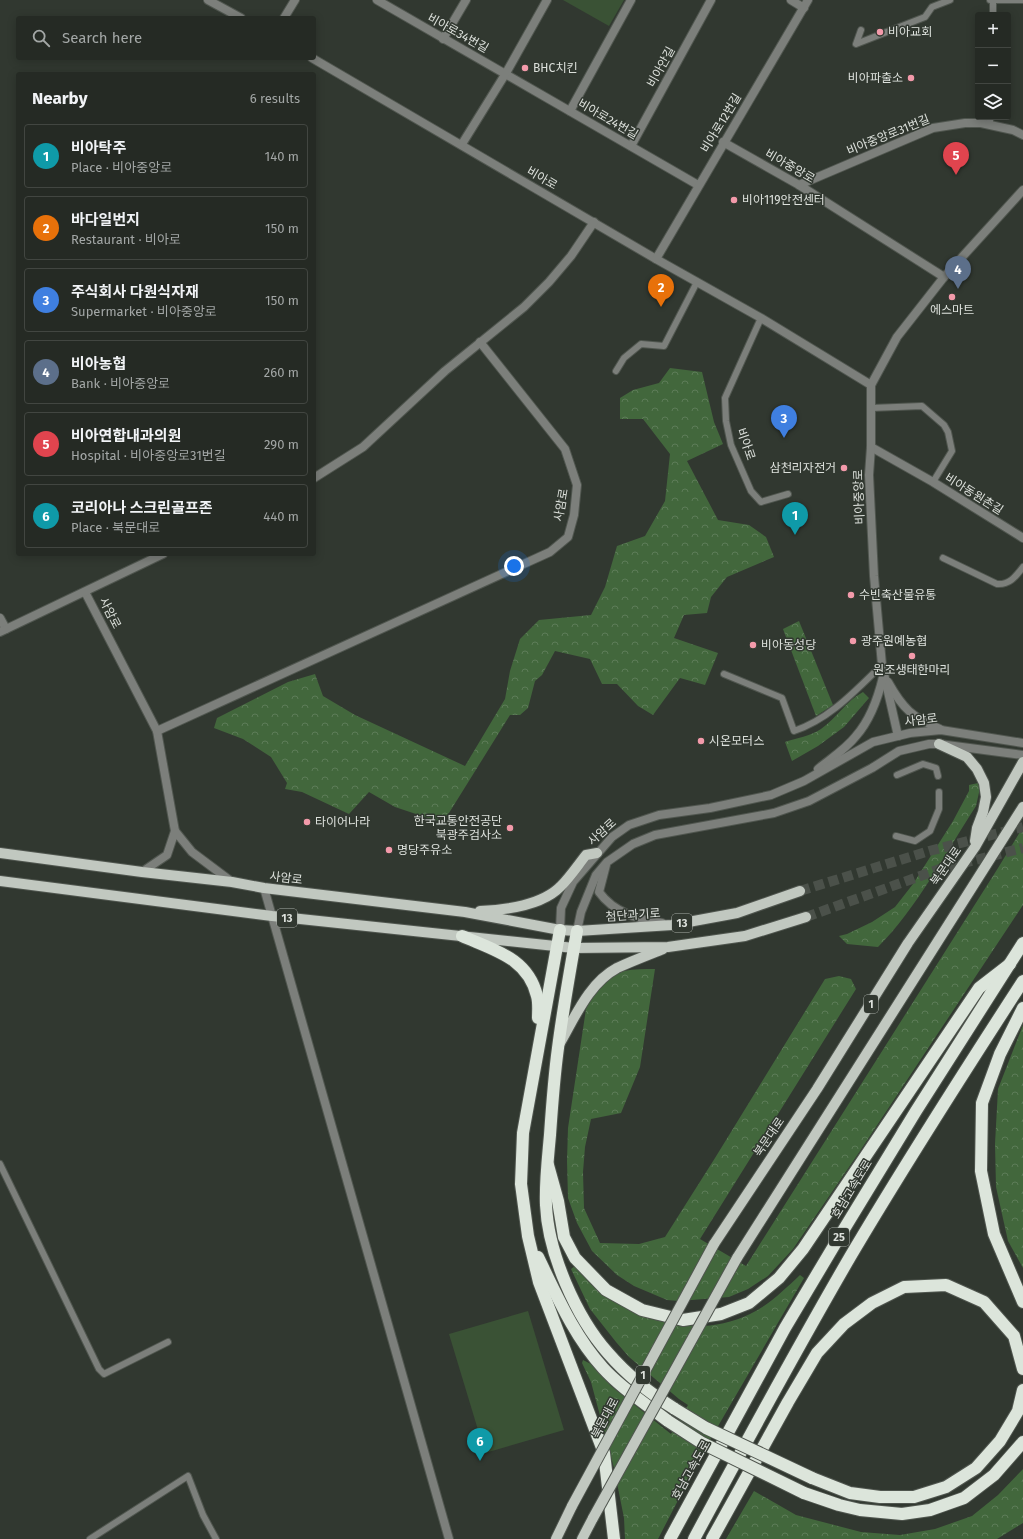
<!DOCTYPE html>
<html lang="en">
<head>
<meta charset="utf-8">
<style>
	body { margin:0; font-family:"Fira Sans","Noto Sans KR",sans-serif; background:#2d322c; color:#f1f3f6 }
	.controls { position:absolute; right:12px; top:12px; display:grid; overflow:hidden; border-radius:4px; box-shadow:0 2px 10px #0003 }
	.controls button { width:36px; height:36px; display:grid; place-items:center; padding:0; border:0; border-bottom:1px solid #424641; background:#252a24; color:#f1f3f6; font:20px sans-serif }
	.you { position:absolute; left:514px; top:566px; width:14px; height:14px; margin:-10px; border:3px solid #fff; border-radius:50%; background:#1a73e8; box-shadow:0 0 0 6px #1a73e833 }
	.badge { display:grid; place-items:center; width:26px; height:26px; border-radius:50%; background:#8bbbb9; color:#fff; font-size:13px; font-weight:700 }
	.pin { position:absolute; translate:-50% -33px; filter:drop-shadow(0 1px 2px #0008) }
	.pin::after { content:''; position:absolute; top:21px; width:14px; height:12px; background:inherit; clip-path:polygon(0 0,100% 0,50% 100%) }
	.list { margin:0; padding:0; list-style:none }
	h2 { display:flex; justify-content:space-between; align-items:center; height:52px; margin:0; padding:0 16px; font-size:17px }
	h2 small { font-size:13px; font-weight:400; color:#a3a7a6 }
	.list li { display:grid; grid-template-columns:26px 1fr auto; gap:12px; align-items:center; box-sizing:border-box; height:64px; margin:0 8px 8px; padding:0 8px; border:1px solid #424641; border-radius:4px }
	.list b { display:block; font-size:15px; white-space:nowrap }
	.list p { margin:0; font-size:13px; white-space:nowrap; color:#a3a7a6 }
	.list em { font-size:13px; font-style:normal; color:#a3a7a6 }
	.icon { flex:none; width:22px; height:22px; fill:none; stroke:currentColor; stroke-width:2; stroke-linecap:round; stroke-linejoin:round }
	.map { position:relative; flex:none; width:1023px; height:1539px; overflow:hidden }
	.search { position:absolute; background:#252a24; box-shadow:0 2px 10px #0003; left:16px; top:16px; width:300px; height:44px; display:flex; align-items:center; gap:10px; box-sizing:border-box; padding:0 14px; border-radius:4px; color:#a3a7a6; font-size:15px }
	.panel { position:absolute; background:#252a24; box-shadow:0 2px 10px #0003; left:16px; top:72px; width:300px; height:484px; border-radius:4px }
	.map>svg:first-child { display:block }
</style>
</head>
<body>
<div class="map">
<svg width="1023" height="1539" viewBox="0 0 1023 1539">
	<defs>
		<pattern id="forest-crowns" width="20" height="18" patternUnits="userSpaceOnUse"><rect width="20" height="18" fill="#42673c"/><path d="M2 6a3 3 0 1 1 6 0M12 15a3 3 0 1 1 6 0" fill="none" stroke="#5d7c58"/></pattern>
	</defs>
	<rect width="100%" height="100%" fill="#313830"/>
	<!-- green -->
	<g fill="#3a5235">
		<path d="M563,0H624L609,26Z"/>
		<path d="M528,1311L564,1430L485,1453L449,1334Z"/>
	</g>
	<!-- forest -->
	<g fill="url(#forest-crowns)">
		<path d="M670,368L702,372L714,422L723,444L687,461L718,520L749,525L766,537L774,557L727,577L711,597L707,613L684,615L674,638L718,653L705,685L680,678L653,715L638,706L617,684H602L590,659L555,651L542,675L535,681L528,708L520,715H510L449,813L440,822L395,807L369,792L349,814L302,792L285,789L287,783L271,757L243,739L214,728L217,718L288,682L315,674L323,696L355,715L465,766L505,699L510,671L520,639L539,620L591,615L605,587L617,546L645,536L665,501L670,454L643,419H620V398L633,390L659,383Z"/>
		<path d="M799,621L833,705L816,716L783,629Z"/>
		<path d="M863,692L869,698L844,727L818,746L792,761L785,742C797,738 810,736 821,729C837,718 846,701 863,692Z"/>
		<path d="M978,783L980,788L976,806C946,852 917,908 878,947L847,944L839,936L847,934L872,922L895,907L913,884L953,821L969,791V785Z"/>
		<path d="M1023,827V905L860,1151L793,1249L768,1276L748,1289L729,1297L679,1301L667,1300L634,1286L617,1275L592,1251L577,1223L568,1198L567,1161L568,1128L586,1009C593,994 605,974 624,971C634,969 645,969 655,969L640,1067L621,1113L591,1119L585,1147L583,1172L584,1208L600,1243L639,1244L665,1237L715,1158L825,979L839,976L851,979L856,989L700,1239L746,1266L998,868Z"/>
		<path d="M1023,1025V1268L1008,1241L996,1187L995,1144L998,1089Z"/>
		<path d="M575,1266C581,1273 588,1281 595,1288C601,1293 608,1296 613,1300C655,1326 704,1336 750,1314C769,1305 785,1289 800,1275L804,1278L703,1452L658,1539H625L624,1518L614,1468L591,1382L582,1363L583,1360L593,1365L611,1386L671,1434L688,1405L679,1399L629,1357L616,1342L590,1309L571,1269Z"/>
		<path d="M1023,1469V1523L997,1539H726L754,1491L796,1515L861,1532L900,1535L935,1529L972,1516L998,1495Z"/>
	</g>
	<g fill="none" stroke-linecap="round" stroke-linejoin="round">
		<!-- primary-tunnel -->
		<g stroke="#4b514a" stroke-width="10" stroke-dasharray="10 5" stroke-linecap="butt">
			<path d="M800,891L929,851L1023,827"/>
			<path d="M806,917L940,869L1023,848"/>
		</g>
		<!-- lane casing -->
		<g stroke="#50564f" stroke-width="8">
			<g id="lane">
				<path d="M990,0H1023"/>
				<path d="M993,0V15"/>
				<path d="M861,30L856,44L925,17L932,7L950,0"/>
				<path d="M990,124V117"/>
				<path d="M761,318L725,398L726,421L731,445L751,491L761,502L788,494"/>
				<path d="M616,371L624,358L641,344L664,346L697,282"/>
				<path d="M871,408L922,406L944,425L948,432L952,451L933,482"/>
				<path d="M943,558L997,584C1010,585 1016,576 1023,567"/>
				<path d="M724,674L782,698L794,731C830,719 856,690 882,665"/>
				<path d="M897,775L923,764L936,768L938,776"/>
				<path d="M896,836L915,841L930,831L939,809V792"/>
				<path d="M0,1164L99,1369L104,1374L168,1342"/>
				<path d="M90,1539L188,1476L203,1515L216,1539"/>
			</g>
		</g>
		<!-- street casing -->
		<g stroke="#50564f" stroke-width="10">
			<g id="street">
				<path d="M208,0L241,18"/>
				<path d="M377,0C484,62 591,123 698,185"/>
				<path d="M791,0L804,8"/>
				<path d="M284,18L295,0"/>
				<path d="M443,39L466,0"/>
				<path d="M312,58L656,259L761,318L871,385"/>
				<path d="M570,111L631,0"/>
				<path d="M723,142L799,185L944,277"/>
				<path d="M462,144L506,73L547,0"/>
				<path d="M631,146L711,0"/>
				<path d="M799,185L933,128L965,123H981L1013,130L1023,135"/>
				<path d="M656,259L808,0"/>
				<path d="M871,447L933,482L1023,538"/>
				<path d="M314,478L363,447L445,371L524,307L549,282L571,256L594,222"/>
				<path d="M85,592L157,731L175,831"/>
				<path d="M0,618L6,629"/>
				<path d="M0,632L163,554"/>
				<path d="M888,682C903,709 912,717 940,729"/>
				<path d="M157,731L550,552L568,537L574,515L577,485L565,449L480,342"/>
				<path d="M898,736L882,665L874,576L869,475L871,447V385L897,337L944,277L1023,190"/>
				<path d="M818,769C830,759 846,749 856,736C871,719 878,698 883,677"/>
				<path d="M606,865L599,892C614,913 638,919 662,923"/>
				<path d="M142,872L167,855L175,831L192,852L232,882"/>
				<path d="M264,888L449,1539"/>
				<path d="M560,930L561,908L573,882L612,837L629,825L659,815L710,808L771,795L804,781L873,742L910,733L941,730L1023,743"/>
				<path d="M577,931L581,912L596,875L607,862L633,844L655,835L774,813L809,801L872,768L899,751L929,744H939L1023,755"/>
			</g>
		</g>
		<!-- primary casing -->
		<g stroke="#50564f" stroke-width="12">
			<g id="primary">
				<path d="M939,744L967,757L977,769L984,783L986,797L983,812L977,828L975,841"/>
				<path d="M0,853L142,872L232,882L264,888L465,912L560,930L577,931L672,925L737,913L800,891"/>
				<path d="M0,881L272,916L574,948L668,947L745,936L806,917"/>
				<path d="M480,911C505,910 543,905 561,886C570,877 578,865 586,855L597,853"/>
				<path d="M560,1043C575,1017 589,983 617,968C632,961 648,955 663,949"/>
				<path d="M714,1244L817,1089L908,943L975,847L1023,762"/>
				<path d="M737,1258L1023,807"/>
				<path d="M556,1539L572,1506"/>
				<path d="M582,1539L593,1518"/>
			</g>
		</g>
		<!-- highway casing -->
		<g stroke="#50564f" stroke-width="14">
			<g id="highway">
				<path d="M560,930L523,1133L521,1184L528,1236L539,1282L604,1453L614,1539"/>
				<path d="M577,931C570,970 563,1009 558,1048C554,1077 552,1106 550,1135C548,1158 545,1182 546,1205C548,1253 576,1317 608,1353C627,1375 651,1394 675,1409"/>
				<path d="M462,936C494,950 528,958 537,996C539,1003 538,1011 538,1018"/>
				<path d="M1023,1008L1000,1054L982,1103L981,1171L994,1234L1023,1302"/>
				<path d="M548,1165L558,1201L564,1237L575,1258L606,1290L642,1310L683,1320L721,1314L749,1303L779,1278L803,1249L979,988L1010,964"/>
				<path d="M538,1257C557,1296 574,1336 603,1368C622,1389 646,1404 668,1421"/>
				<path d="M812,1478L850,1493L880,1497H914L946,1487L976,1468L1000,1441L1018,1411L1023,1390"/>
				<path d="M804,1493L839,1505L860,1510L902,1514L930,1510L964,1498L994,1475L1023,1442"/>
				<path d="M670,1539L785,1328L838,1239L916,1111L1023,943"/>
				<path d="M694,1539C745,1444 796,1350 850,1257C905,1164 964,1072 1023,981"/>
				<path d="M712,1539L788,1402L817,1353L844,1324L872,1303L904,1287L946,1285L984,1302L1014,1336L1023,1369"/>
			</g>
		</g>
		<!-- lane -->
		<use href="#lane" stroke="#7c7f7b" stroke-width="6"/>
		<!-- street -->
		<use href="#street" stroke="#7c7f7b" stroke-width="8"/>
		<!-- primary -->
		<use href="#primary" stroke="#c1c8c0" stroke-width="10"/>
		<!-- highway -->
		<use href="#highway" stroke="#dce5db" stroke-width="12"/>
		<!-- primary-bridge casing -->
		<g stroke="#50564f" stroke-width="12" stroke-linecap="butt">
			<g id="primary-bridge">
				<path d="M572,1506L714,1244"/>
				<path d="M593,1518L737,1258"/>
			</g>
		</g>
		<!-- highway-bridge casing -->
		<g stroke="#50564f" stroke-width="14" stroke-linecap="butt">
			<g id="highway-bridge">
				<path d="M675,1409L706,1428L812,1478"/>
				<path d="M668,1421L702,1443L804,1493"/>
			</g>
		</g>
		<!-- primary-bridge -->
		<use href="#primary-bridge" stroke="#c1c8c0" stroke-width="10"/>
		<!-- highway-bridge -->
		<use href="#highway-bridge" stroke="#dce5db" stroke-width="12"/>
	</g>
	<!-- markers -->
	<g fill="#f39aaa" stroke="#313830" stroke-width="1.5">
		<circle cx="880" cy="32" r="4"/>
		<circle cx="525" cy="68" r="4"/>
		<circle cx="911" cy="78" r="4"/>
		<circle cx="734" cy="200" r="4"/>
		<circle cx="952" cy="297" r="4"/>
		<circle cx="844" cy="468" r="4"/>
		<circle cx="851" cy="595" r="4"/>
		<circle cx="853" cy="641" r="4"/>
		<circle cx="753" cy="645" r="4"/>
		<circle cx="912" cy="656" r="4"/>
		<circle cx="701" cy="741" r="4"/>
		<circle cx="307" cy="822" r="4"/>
		<circle cx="510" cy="828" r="4"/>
		<circle cx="389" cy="850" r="4"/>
	</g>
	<g text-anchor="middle" stroke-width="3" stroke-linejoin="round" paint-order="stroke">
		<!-- shield labels -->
		<g fill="#313830" stroke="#a9aea8" stroke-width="1">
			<rect x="277" y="909" width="20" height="18" rx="3"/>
			<rect x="672" y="914" width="20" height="18" rx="3"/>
			<rect x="864" y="995" width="14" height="18" rx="3"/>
			<rect x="829" y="1228" width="20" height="18" rx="3"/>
			<rect x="636" y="1366" width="14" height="18" rx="3"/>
		</g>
		<g font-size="11" font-weight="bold" fill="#dce0db">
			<text x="287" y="922">13</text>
			<text x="682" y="927">13</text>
			<text x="871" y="1008">1</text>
			<text x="839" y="1241">25</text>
			<text x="643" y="1379">1</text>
		</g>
		<!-- poi labels -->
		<g font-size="12" fill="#dce0db" stroke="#313830" text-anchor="start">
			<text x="888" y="36">비아교회</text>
			<text x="533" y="72">BHC치킨</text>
			<text x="903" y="82" text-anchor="end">비아파출소</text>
			<text x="742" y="204">비아119안전센터</text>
			<text x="952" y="314" text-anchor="middle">에스마트</text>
			<text x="836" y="472" text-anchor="end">삼천리자전거</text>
			<text x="859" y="599">수빈축산물유통</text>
			<text x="861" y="645">광주원예농협</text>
			<text x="761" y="649">비아동성당</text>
			<text x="912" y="674" text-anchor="middle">원조생태한마리</text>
			<text x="709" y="745">시온모터스</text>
			<text x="502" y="825" text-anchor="end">한국교통안전공단<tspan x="502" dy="14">북광주검사소</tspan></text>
			<text x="315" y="826">타이어나라</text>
			<text x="397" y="854">명당주유소</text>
		</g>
		<!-- street labels -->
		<g font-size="12" fill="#dce0db" stroke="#313830">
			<text transform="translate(458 33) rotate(29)" y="4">비아로34번길</text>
			<text transform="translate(661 67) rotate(-61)" y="4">비아안길</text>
			<text transform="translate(608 119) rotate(30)" y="4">비아로24번길</text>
			<text transform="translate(721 123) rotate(-59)" y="4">비아로12번길</text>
			<text transform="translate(888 135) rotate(-22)" y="4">비아중앙로31번길</text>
			<text transform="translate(790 166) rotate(30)" y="4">비아중앙로</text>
			<text transform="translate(542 178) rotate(30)" y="4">비아로</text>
			<text transform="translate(746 444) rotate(71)" y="4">비아로</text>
			<text transform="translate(974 494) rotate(32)" y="4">비아동원촌길</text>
			<text transform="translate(859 497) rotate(-92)" y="4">비아중앙로</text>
			<text transform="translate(561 505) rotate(-80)" y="4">사암로</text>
			<text transform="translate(110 613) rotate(63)" y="4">사암로</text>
			<text transform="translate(921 720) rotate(-7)" y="4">사암로</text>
			<text transform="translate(602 832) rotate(-42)" y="4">사암로</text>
			<text transform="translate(946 866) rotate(-55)" y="4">북문대로</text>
			<text transform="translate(286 878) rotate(7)" y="4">사암로</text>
			<text transform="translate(633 915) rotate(-4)" y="4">첨단과기로</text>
			<text transform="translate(769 1137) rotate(-56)" y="4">북문대로</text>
			<text transform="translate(852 1189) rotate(-59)" y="4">호남고속도로</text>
			<text transform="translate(605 1418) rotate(-62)" y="4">북문대로</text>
			<text transform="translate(691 1470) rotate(-61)" y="4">호남고속도로</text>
		</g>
	</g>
</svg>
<div class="controls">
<button>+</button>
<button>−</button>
<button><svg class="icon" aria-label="layers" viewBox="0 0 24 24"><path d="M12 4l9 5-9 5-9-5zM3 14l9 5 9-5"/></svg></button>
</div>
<div class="you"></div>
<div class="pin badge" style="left:795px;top:535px;background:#0f9aa8">1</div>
<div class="pin badge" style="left:661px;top:307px;background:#e8710a">2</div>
<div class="pin badge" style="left:784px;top:438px;background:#3f7fe0">3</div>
<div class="pin badge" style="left:958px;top:289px;background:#5c6f8a">4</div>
<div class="pin badge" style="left:956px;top:175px;background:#e0444e">5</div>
<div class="pin badge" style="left:480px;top:1461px;background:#0f9aa8">6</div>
<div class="search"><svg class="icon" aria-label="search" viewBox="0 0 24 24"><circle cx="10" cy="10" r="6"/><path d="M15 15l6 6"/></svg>Search here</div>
<section class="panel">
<h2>Nearby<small>6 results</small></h2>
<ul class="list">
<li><span class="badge" style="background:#0f9aa8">1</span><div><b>비아탁주</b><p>Place · 비아중앙로</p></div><em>140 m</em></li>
<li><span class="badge" style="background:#e8710a">2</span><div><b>바다일번지</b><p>Restaurant · 비아로</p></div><em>150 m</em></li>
<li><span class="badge" style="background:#3f7fe0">3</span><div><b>주식회사 다원식자재</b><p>Supermarket · 비아중앙로</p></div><em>150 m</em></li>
<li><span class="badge" style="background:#5c6f8a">4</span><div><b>비아농협</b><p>Bank · 비아중앙로</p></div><em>260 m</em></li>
<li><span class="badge" style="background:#e0444e">5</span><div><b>비아연합내과의원</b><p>Hospital · 비아중앙로31번길</p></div><em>290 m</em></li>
<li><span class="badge" style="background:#0f9aa8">6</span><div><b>코리아나 스크린골프존</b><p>Place · 북문대로</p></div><em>440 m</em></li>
</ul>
</section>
</div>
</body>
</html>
